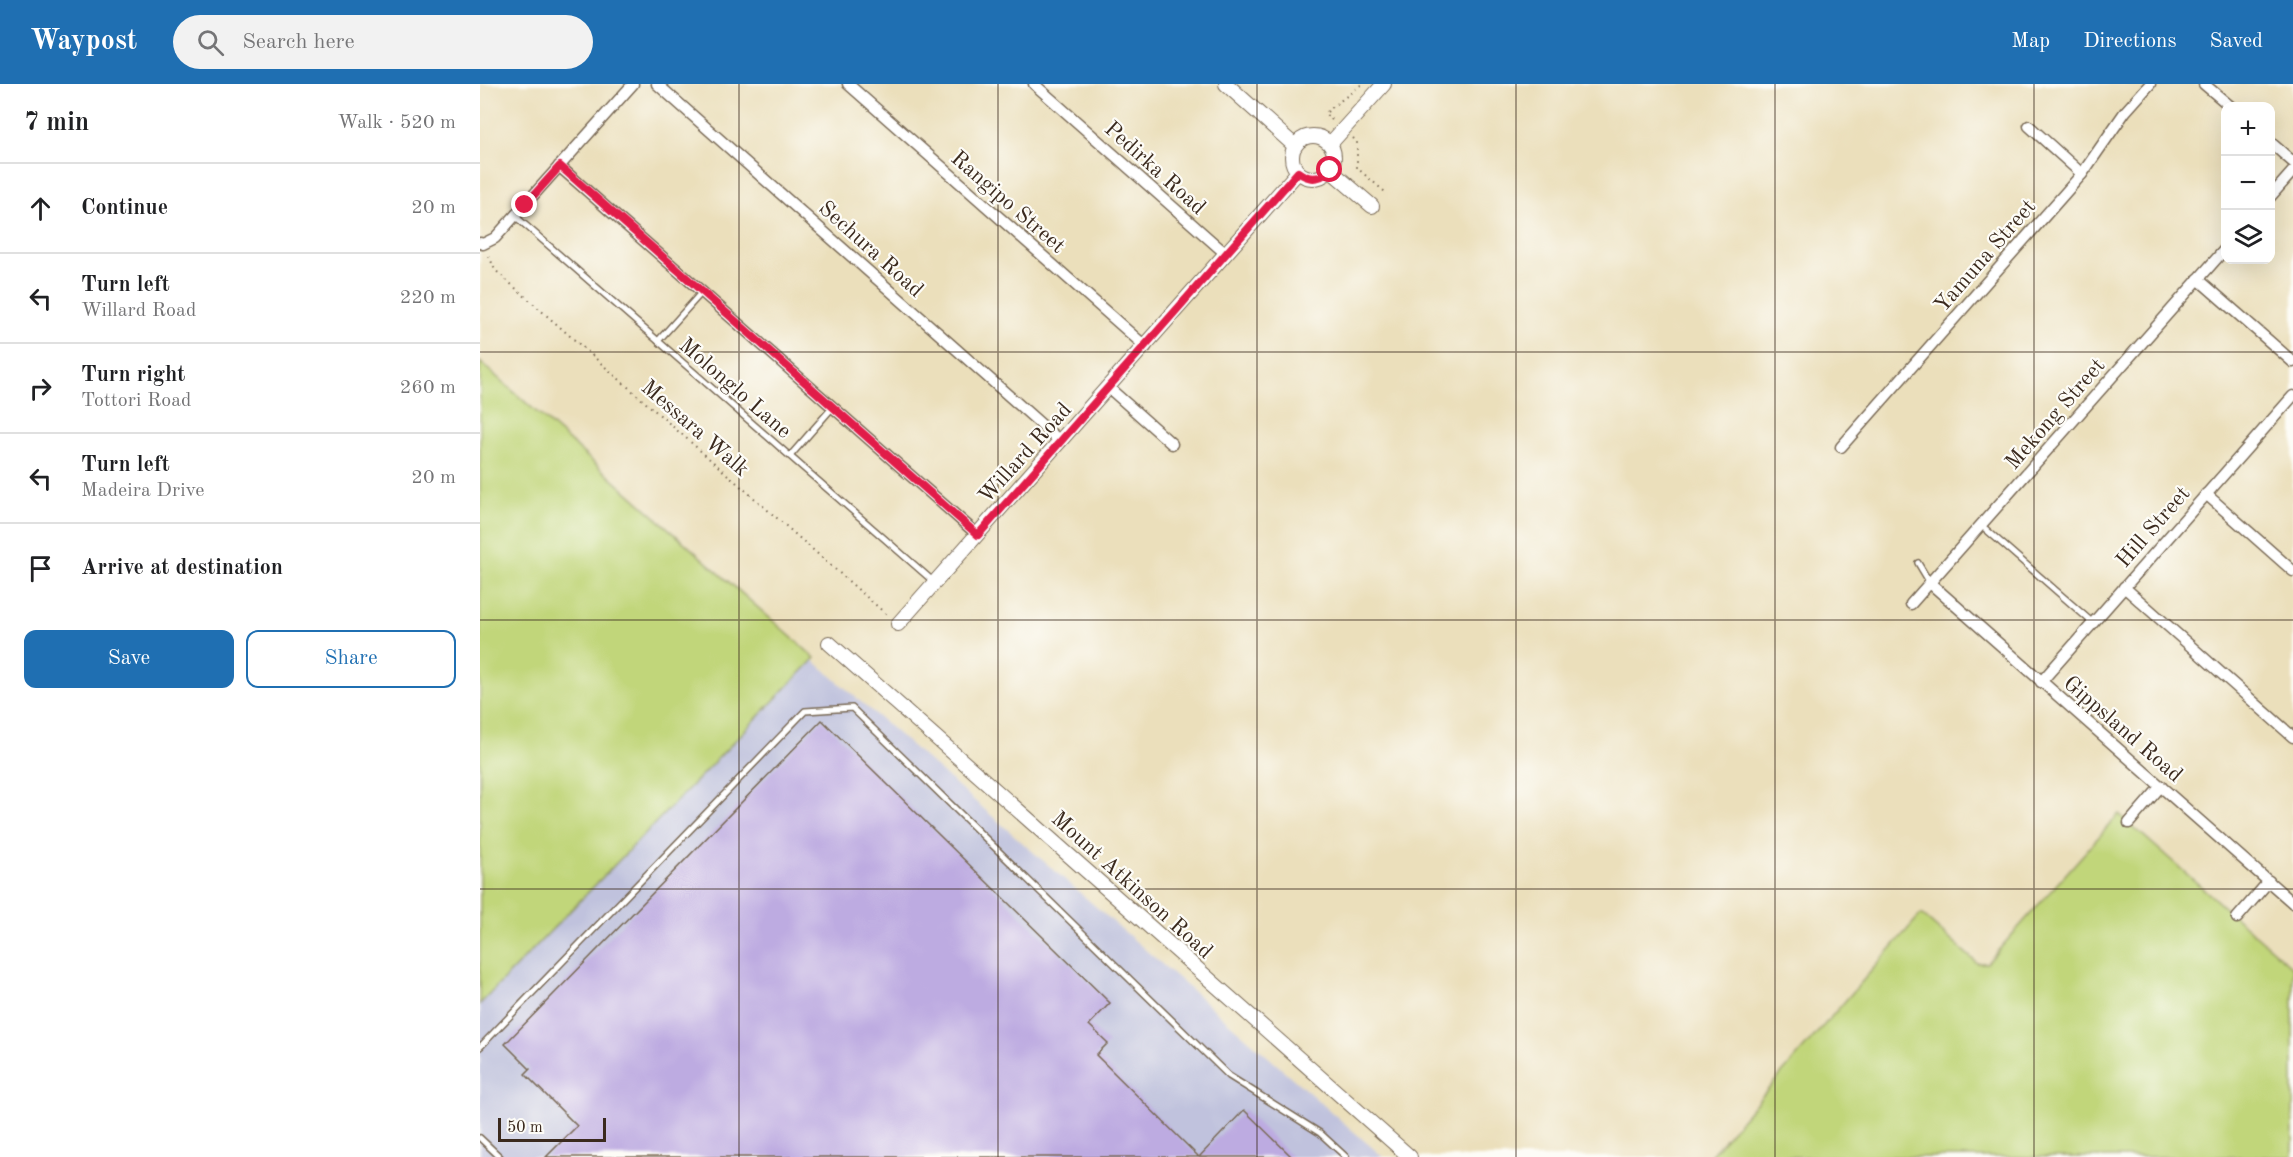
<!DOCTYPE html>
<html lang="en">
<head>
<meta charset="utf-8">
<style>
	body { margin:0; font-family:"Old Standard TT",serif; background:#f2f2f2; color:#202124 }
	.controls { position:absolute; right:18px; top:18px; display:grid; overflow:hidden; border-radius:12px; box-shadow:0 6px 24px #0002 }
	.controls button { width:54px; height:54px; display:grid; place-items:center; padding:0; border:0; border-bottom:2px solid #e0e0e0; background:#fff; color:#202124; font:30px sans-serif }
	.scale { position:absolute; left:18px; bottom:15px; width:108px; box-sizing:border-box; padding-left:6px; border:3px solid #3b2a1e; border-top:0; font-size:16px; line-height:21px; white-space:nowrap; color:#3b2a1e; -webkit-text-stroke:4px #fdfcf7; paint-order:stroke }
	.stop { position:absolute; width:18px; height:18px; margin:-14px; border:4px solid #e11d48; border-radius:50%; background:#fff }
	.stop.end { background:#e11d48; border-color:#fff; box-shadow:0 2px 6px #0008 }
	.list { margin:0; padding:0; list-style:none }
	h2 { display:flex; justify-content:space-between; align-items:center; height:78px; margin:0; padding:0 24px; font-size:26px }
	h2 small { font-size:20px; font-weight:400; color:#757577 }
	.list li { display:grid; grid-template-columns:39px 1fr auto; gap:18px; align-items:center; box-sizing:border-box; height:90px; padding:0 24px; border-top:2px solid #e0e0e0 }
	.list b { display:block; font-size:22px; white-space:nowrap }
	.list p { margin:0; font-size:20px; white-space:nowrap; color:#757577 }
	.list em { font-size:20px; font-style:normal; color:#757577 }
	.actions { display:flex; gap:12px; padding:18px 24px }
	.actions a { flex:1; padding:14px 0; border:2px solid #1f6fb2; border-radius:12px; text-align:center; font-size:21px; color:#1f6fb2 }
	.actions .main { background:#1f6fb2; color:#fff }
	.icon { flex:none; width:33px; height:33px; fill:none; stroke:currentColor; stroke-width:2; stroke-linecap:round; stroke-linejoin:round }
	.map { position:relative; flex:none; width:1813px; height:1073px; overflow:hidden }
	header { display:flex; align-items:center; gap:36px; box-sizing:border-box; height:84px; padding:0 30px; background:#1f6fb2; color:#fff }
	header strong { font-size:28px }
	nav { display:flex; gap:33px; margin-inline-start:auto; font-size:21px }
	.search { width:420px; height:54px; background:#f2f2f2; display:flex; align-items:center; gap:15px; box-sizing:border-box; padding:0 21px; border-radius:33px; color:#757577; font-size:22px }
	main { display:flex }
	aside { flex:1; background:#fff }
	.map>svg:first-child { display:block }
</style>
</head>
<body>
<header>
<strong>Waypost</strong>
<div class="search"><svg class="icon" aria-label="search" viewBox="0 0 24 24"><circle cx="10" cy="10" r="6"/><path d="M15 15l6 6"/></svg>Search here</div>
<nav><a>Map</a><a>Directions</a><a>Saved</a></nav>
</header>
<main>
<aside>
<h2>7 min<small>Walk · 520 m</small></h2>
<ul class="list">
<li><svg class="icon" aria-label="ahead" viewBox="0 0 24 24"><path d="M12 20V5M6 11l6-6 6 6"/></svg><div><b>Continue</b></div><em>20 m</em></li>
<li><svg class="icon" aria-label="left" viewBox="0 0 24 24"><path d="M17 20v-9H6M10 6l-5 5 5 5"/></svg><div><b>Turn left</b><p>Willard Road</p></div><em>220 m</em></li>
<li><svg class="icon" aria-label="right" viewBox="0 0 24 24"><path d="M7 20v-9h11M14 6l5 5-5 5"/></svg><div><b>Turn right</b><p>Tottori Road</p></div><em>260 m</em></li>
<li><svg class="icon" aria-label="left" viewBox="0 0 24 24"><path d="M17 20v-9H6M10 6l-5 5 5 5"/></svg><div><b>Turn left</b><p>Madeira Drive</p></div><em>20 m</em></li>
<li><svg class="icon" aria-label="arrive" viewBox="0 0 24 24"><path d="M6 21V4h12l-3 4 3 4H6"/></svg><div><b>Arrive at destination</b></div></li>
</ul>
<div class="actions"><a class="main">Save</a><a>Share</a></div>
</aside>
<div class="map">
<svg width="1813" height="1073" viewBox="0 0 1813 1073">
	<rect width="100%" height="100%" fill="#fdfcf7"/>
	<filter id="ink" filterUnits="userSpaceOnUse"><feTurbulence type="fractalNoise" baseFrequency=".0167" numOctaves="2"/><feDisplacementMap in="SourceGraphic" scale="12" xChannelSelector="R" yChannelSelector="G"/><feConvolveMatrix kernelMatrix="1 2 1 2 8 2 1 2 1" color-interpolation-filters="sRGB"/></filter>
	<filter id="wash" filterUnits="userSpaceOnUse"><feTurbulence type="fractalNoise" baseFrequency=".008" numOctaves="4" result="noise"/><feDisplacementMap in="SourceGraphic" scale="24" xChannelSelector="R" yChannelSelector="G"/><feGaussianBlur stdDeviation="1.35" result="paint"/><feColorMatrix in="noise" values="0 0 0 0 0 0 0 0 0 0 0 0 0 0 0 0 0 1.4 0 .05"/><feComposite in="paint" operator="in"/></filter>
	<g filter="url(#wash)">
		<rect width="100%" height="100%" fill="#ebdfbb"/>
		<!-- industrial -->
		<path fill="#c0c2dd" d="M333,576L903,1073H0V920Z"/>
		<!-- green -->
		<g fill="#c1d67a" stroke="#7e804c" stroke-width="1.5">
			<path d="M0,278L335,574L0,920Z"/>
			<path d="M1639,730L1813,884V1073H1229L1441,830L1497,879H1507Z"/>
		</g>
		<g id="blocks">
			<!-- building -->
			<path fill="#bdabe1" d="M342,636L630,919L609,941L628,959L616,971L719,1073L764,1026L812,1073H66L97,1042L45,990L50,985L25,960Z"/>
		</g>
	</g>
	<g filter="url(#ink)">
		<use href="#blocks" fill-opacity="0" stroke="#796955" stroke-width="1.5"/>
		<g fill="none" stroke-linecap="round" stroke-linejoin="round">
			<!-- service casing -->
			<g stroke="#796955" stroke-width="8">
				<g id="service">
					<path d="M35,132L454,498"/>
					<path d="M178,257L222,208"/>
					<path d="M310,372L352,324"/>
					<path d="M1501,441L1613,539"/>
					<path d="M1438,479L1450,499"/>
					<path d="M0,963L325,627L372,624L749,992L840,1049L866,1073"/>
					<path d="M0,1054L20,1073"/>
				</g>
			</g>
			<!-- minor casing -->
			<g stroke="#796955" stroke-width="13">
				<g id="minor">
					<path d="M177,0L581,358"/>
					<path d="M368,0L666,263"/>
					<path d="M554,0L746,170"/>
					<path d="M1724,0L1750,22"/>
					<path d="M1549,42L1602,90"/>
					<path d="M1790,58L1813,78"/>
					<path d="M79,82L498,451"/>
					<path d="M1790,113L1813,87"/>
					<path d="M0,159L3,160L15,154L153,0"/>
					<path d="M1718,195L1813,278"/>
					<path d="M629,304L692,360"/>
					<path d="M1361,363L1602,90L1645,28L1670,0"/>
					<path d="M1726,410L1813,487"/>
					<path d="M1450,499L1813,819"/>
					<path d="M1644,503L1813,653"/>
					<path d="M1431,520L1746,164"/>
					<path d="M1561,598L1813,312"/>
					<path d="M1649,739L1681,702"/>
					<path d="M1757,834L1789,797"/>
				</g>
			</g>
			<!-- tertiary casing -->
			<g stroke="#796955" stroke-width="16">
				<g id="tertiary">
					<path d="M746,0L815,62"/>
					<circle cx="833" cy="73" r="21"/>
					<path d="M850,60L904,0"/>
					<path d="M850,86L892,122"/>
					<path d="M418,540L818,88"/>
					<path d="M349,559L930,1073"/>
				</g>
			</g>
			<!-- path -->
			<g stroke="#796955" stroke-width="2" stroke-dasharray="1.5 4.5" stroke-linecap="butt">
				<path d="M852,36L845,30L850,25L882,0"/>
				<path d="M873,54L877,58V84L905,108"/>
				<path d="M9,172L15,186L407,531"/>
			</g>
			<!-- service -->
			<use href="#service" stroke="#fff" stroke-width="5"/>
			<!-- minor -->
			<use href="#minor" stroke="#fff" stroke-width="10"/>
			<!-- tertiary -->
			<use href="#tertiary" stroke="#fff" stroke-width="14"/>
		</g>
	</g>
	<g fill="none" stroke-linecap="round" stroke-linejoin="round" filter="url(#ink)">
		<!-- route -->
		<path stroke="#e11d48" stroke-width="8" d="M45,121L80,82L498,451L818,88C829,96 840,96 850,86"/>
	</g>
	<!-- grid -->
	<path fill="none" stroke="#3b2a1e" stroke-width="1.5" stroke-opacity="0.55" d="M259,0V1073M518,0V1073M777,0V1073M1036,0V1073M1295,0V1073M1554,0V1073M0,268H1813M0,536H1813M0,805H1813"/>
	<g text-anchor="middle" stroke-width="4.5" stroke-linejoin="round" paint-order="stroke">
		<!-- street labels -->
		<g font-size="22" fill="#3b2a1e" stroke="#fdfcf7">
			<text transform="translate(676 83) rotate(42)" y="8">Pedirka Road</text>
			<text transform="translate(529 117) rotate(41)" y="8">Rangipo Street</text>
			<text transform="translate(392 164) rotate(42)" y="8">Sechura Road</text>
			<text transform="translate(1504 171) rotate(-49)" y="8">Yamuna Street</text>
			<text transform="translate(256 303) rotate(41)" y="8">Molonglo Lane</text>
			<text transform="translate(1574 329) rotate(-49)" y="8">Mekong Street</text>
			<text transform="translate(216 343) rotate(41)" y="8">Messara Walk</text>
			<text transform="translate(544 368) rotate(-48)" y="8">Willard Road</text>
			<text transform="translate(1672 442) rotate(-49)" y="8">Hill Street</text>
			<text transform="translate(1644 644) rotate(41)" y="8">Gippsland Road</text>
			<text transform="translate(653 800) rotate(42)" y="8">Mount Atkinson Road</text>
		</g>
	</g>
</svg>
<div class="controls">
<button>+</button>
<button>−</button>
<button><svg class="icon" aria-label="layers" viewBox="0 0 24 24"><path d="M12 4l9 5-9 5-9-5zM3 14l9 5 9-5"/></svg></button>
</div>
<div class="scale">50 m</div>
<div class="stop" style="left:850px;top:86px"></div>
<div class="stop end" style="left:45px;top:121px"></div>
</div>
</main>
</body>
</html>
